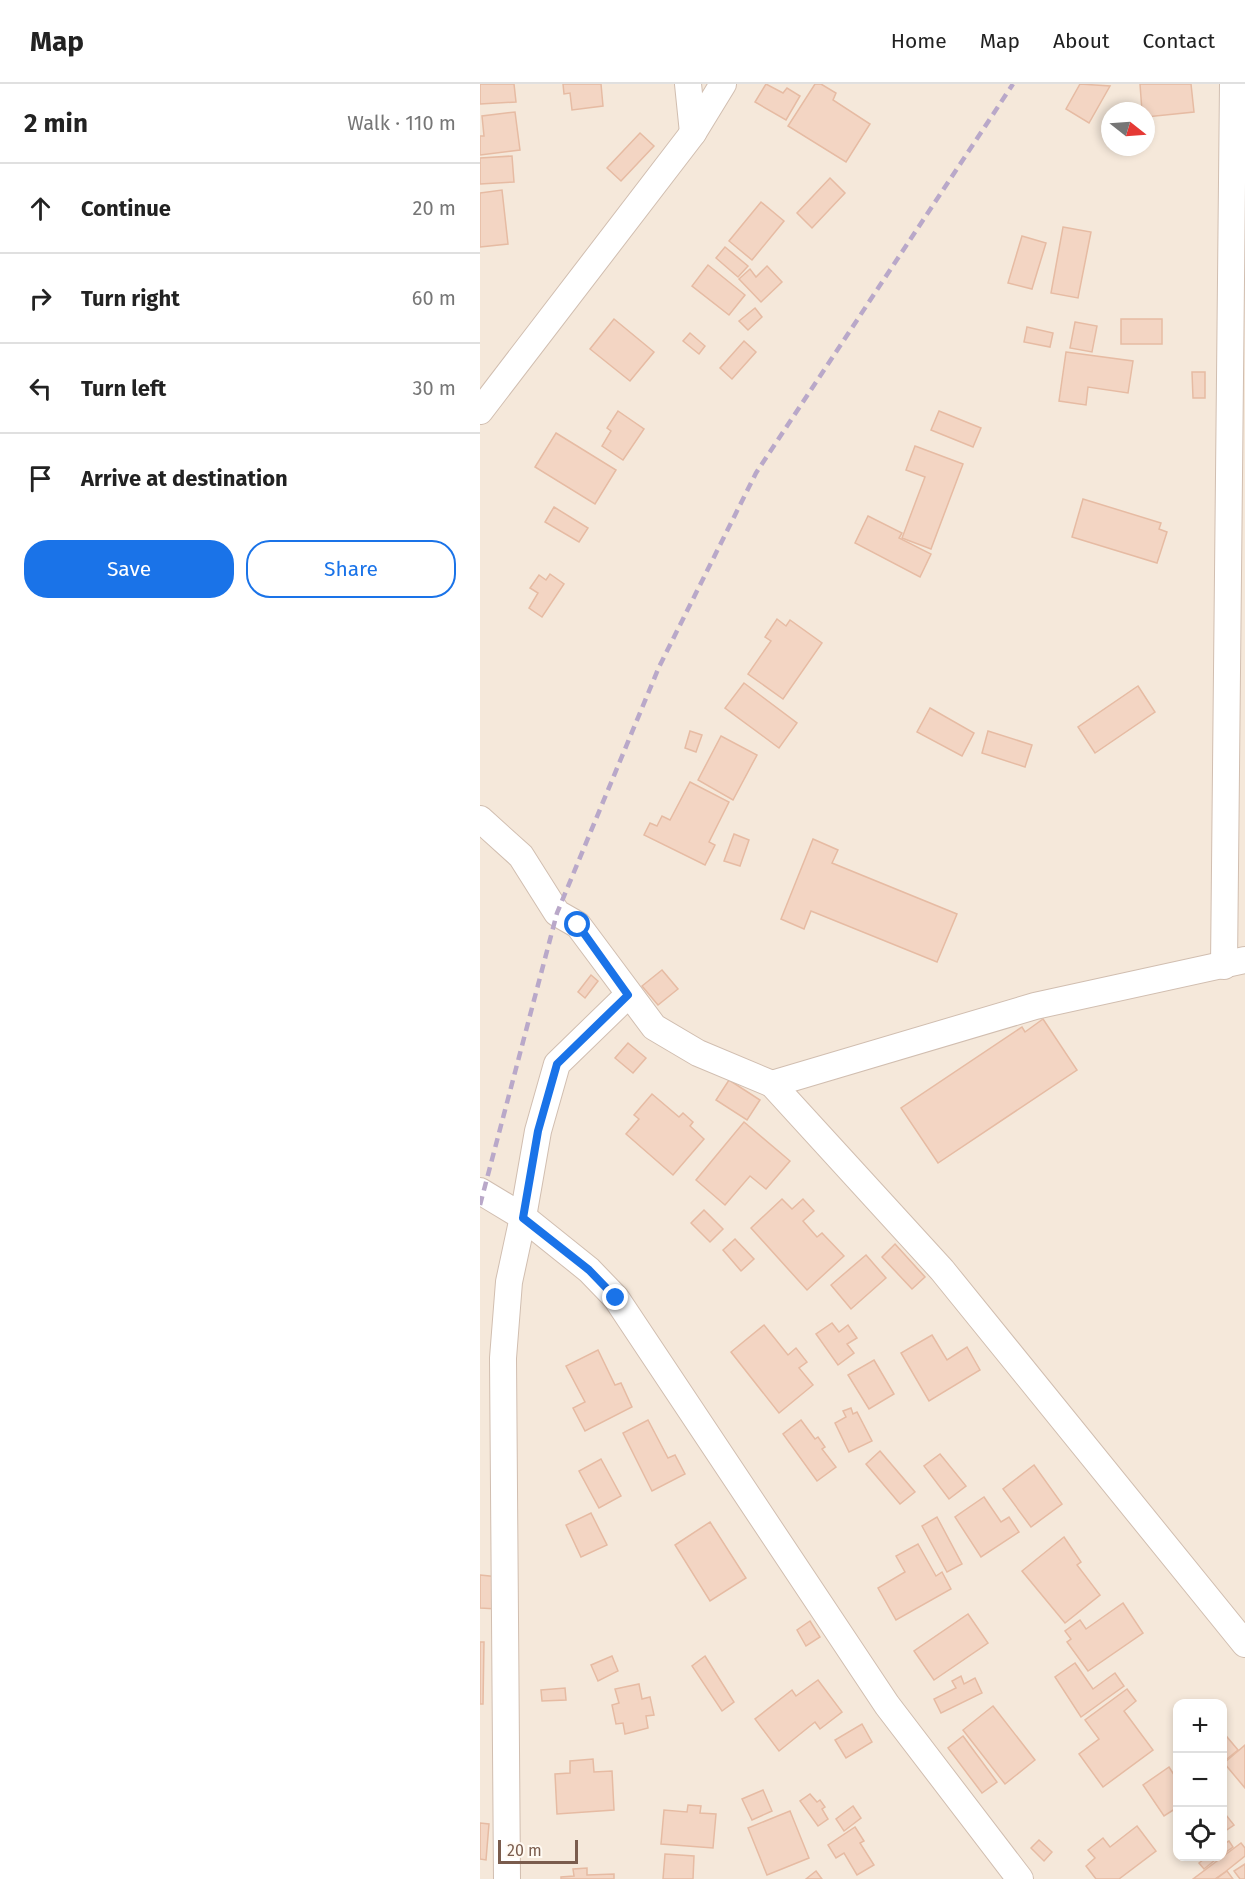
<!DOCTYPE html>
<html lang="en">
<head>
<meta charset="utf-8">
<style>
	body { margin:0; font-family:"Fira Sans",sans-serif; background:#f6f6f6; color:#222 }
	.controls { position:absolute; right:18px; bottom:18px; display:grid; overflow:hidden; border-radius:12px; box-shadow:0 3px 9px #0003 }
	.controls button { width:54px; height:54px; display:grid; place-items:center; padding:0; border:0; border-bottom:2px solid #e0e0e0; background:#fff; color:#222; font:30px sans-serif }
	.compass { position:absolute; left:621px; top:18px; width:54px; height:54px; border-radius:50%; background:#fff; box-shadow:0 3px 9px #0003; rotate:107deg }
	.scale { position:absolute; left:18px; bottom:15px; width:80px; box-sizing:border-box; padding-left:6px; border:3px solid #7a5c4d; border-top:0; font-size:16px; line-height:21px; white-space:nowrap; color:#7a5c4d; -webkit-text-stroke:4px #fffaf3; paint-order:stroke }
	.stop { position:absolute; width:18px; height:18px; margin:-14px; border:4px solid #1a73e8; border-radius:50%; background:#fff }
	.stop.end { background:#1a73e8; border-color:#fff; box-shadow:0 2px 6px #0008 }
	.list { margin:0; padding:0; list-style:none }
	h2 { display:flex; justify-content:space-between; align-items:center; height:78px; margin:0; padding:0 24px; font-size:26px }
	h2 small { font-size:20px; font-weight:400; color:#767676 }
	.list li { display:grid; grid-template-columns:39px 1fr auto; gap:18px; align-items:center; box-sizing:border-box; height:90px; padding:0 24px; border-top:2px solid #e0e0e0 }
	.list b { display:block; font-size:22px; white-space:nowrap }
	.list em { font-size:20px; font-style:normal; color:#767676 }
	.actions { display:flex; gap:12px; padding:18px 24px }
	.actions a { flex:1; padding:14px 0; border:2px solid #1a73e8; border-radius:24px; text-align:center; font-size:21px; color:#1a73e8 }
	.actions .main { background:#1a73e8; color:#fff }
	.icon { flex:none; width:33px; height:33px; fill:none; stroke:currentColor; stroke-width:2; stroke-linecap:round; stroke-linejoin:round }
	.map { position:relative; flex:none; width:765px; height:1795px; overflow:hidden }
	header { display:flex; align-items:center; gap:36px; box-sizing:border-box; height:84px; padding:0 30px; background:#fff; border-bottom:2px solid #e0e0e0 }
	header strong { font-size:28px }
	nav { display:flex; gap:33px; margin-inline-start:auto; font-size:21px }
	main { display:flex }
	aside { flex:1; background:#fff }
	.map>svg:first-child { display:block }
</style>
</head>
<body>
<header>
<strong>Map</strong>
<nav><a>Home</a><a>Map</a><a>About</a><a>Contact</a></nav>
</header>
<main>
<aside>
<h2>2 min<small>Walk · 110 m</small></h2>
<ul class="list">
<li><svg class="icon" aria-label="ahead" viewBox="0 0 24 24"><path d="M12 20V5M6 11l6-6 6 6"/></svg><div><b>Continue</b></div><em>20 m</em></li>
<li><svg class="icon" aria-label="right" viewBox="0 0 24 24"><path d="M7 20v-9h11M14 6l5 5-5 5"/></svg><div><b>Turn right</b></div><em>60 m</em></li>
<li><svg class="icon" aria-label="left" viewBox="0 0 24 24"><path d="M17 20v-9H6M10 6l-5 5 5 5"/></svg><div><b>Turn left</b></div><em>30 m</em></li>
<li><svg class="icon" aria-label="arrive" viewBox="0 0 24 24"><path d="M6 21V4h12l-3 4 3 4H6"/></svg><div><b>Arrive at destination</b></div></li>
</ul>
<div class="actions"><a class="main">Save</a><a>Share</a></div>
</aside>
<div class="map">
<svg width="765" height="1795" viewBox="0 0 765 1795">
	<rect width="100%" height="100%" fill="#fdf6ec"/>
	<!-- residential -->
	<path fill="#f5e8da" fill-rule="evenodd" d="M0,0H765V1795H0ZM630,27H666V63H630ZM698,1620H742V1772H698Z"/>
	<!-- building -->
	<g fill="#f3d5c3" stroke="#e6bba3" stroke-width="1.5">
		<path d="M0,0H34L36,18L0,20Z"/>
		<path d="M83,0H121L123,22L92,26L90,9L84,10Z"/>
		<path d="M286,0L303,9L307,4L320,12L306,36L275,18Z"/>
		<path d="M335,0H341L356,9L353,16L390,40L366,78L308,42Z"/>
		<path d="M600,0L630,2L609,39L586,25Z"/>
		<path d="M660,0H711L714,28L666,33V27H662Z"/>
		<path d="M35,28L40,66L0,71V52H4L2,32Z"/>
		<path d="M160,49L174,62L141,97L127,84Z"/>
		<path d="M32,72L34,98L0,100V74Z"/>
		<path d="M350,94L365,109L332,144L317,129Z"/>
		<path d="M22,106L28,160L0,163V109Z"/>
		<path d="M281,118L304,137L272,176L249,157Z"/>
		<path d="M583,143L611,148L598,214L571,209Z"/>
		<path d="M542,152L566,159L552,205L528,199Z"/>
		<path d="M245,163L268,182L258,193L236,174Z"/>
		<path d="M228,181L265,211L249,231L212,202Z"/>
		<path d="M287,182L302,198L281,218L259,195L270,185L276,193Z"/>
		<path d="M275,224L282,233L268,246L259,237Z"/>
		<path d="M134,235L174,268L150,297L110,265Z"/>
		<rect x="641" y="235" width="41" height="25"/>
		<path d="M595,238L617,242L612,268L590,264Z"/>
		<path d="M547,243L573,249L570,263L544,258Z"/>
		<path d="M210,249L225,262L219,270L203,257Z"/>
		<path d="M264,257L276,268L252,295L240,284Z"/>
		<path d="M586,268L653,277L648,309L608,303L606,321L579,317Z"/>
		<path d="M712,288H725V314H713Z"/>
		<path d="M138,327L164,345L143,376L122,362L131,347L127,344Z"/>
		<path d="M459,327L501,344L493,363L451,346Z"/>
		<path d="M76,349L136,386L115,420L55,383Z"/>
		<path d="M435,362L483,380L451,465L422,454L445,393L426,386Z"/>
		<path d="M603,415L681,439L679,445L687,448L677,479L592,453Z"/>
		<path d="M74,423L108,444L99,458L65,438Z"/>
		<path d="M388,432L422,449L419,454L451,470L440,493L375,459Z"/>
		<path d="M70,490L84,500L62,533L49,524L58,509L50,504L59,491L66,496Z"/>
		<path d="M297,535L306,542L310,536L342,559L303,615L268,590L291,557L285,553Z"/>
		<path d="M264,599L317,639L299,664L245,624Z"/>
		<path d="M658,602L675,628L615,669L598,643Z"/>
		<path d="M450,624L494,649L482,672L437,648Z"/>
		<path d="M210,647L222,651L216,668L205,664Z"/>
		<path d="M508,647L552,661L545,683L502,669Z"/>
		<path d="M241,652L277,671L253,716L218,696Z"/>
		<path d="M210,698L249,718L229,758L235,761L225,781L164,751L170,739L177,742L182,732L190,736Z"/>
		<path d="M254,750L269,756L260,782L244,777Z"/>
		<path d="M333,755L358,766L352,779L477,830L457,878L331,827L324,845L301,835Z"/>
		<path d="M182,886L198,905L178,921L162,902Z"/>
		<path d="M111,891L118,897L105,914L98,908Z"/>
		<path d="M563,935L597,986L458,1079L421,1024L542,943L545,948Z"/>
		<path d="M148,959L166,974L153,989L135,974Z"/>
		<path d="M249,996L280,1016L267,1036L236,1016Z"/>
		<path d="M172,1010L199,1033L203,1029L213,1038L210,1042L224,1055L193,1091L146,1050L159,1035L154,1031Z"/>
		<path d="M264,1038L310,1077L286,1105L270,1092L245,1121L216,1096Z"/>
		<path d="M302,1115L312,1125L323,1115L334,1127L323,1137L337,1153L342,1149L364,1172L327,1206L271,1144Z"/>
		<path d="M224,1126L243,1145L230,1158L211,1139Z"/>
		<path d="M255,1155L274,1175L261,1187L243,1166Z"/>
		<path d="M415,1160L445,1193L432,1205L402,1173Z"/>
		<path d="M386,1171L406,1194L371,1225L351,1201Z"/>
		<path d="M352,1239L359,1248L368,1241L377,1254L367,1260L374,1269L358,1281L336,1250Z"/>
		<path d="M284,1241L308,1271L316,1264L327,1278L319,1284L333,1301L299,1329L251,1268Z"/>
		<path d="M452,1251L467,1276L487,1263L500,1286L449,1317L421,1269Z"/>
		<path d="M118,1266L135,1301L141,1299L152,1323L105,1347L93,1324L105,1318L86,1282Z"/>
		<path d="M394,1276L414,1310L389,1325L368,1291Z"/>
		<path d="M371,1324L373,1330L377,1328L392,1357L369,1368L355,1339L366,1333L363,1327Z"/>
		<path d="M168,1336L188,1374L195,1371L205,1390L172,1407L143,1349Z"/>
		<path d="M321,1336L335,1355L338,1353L345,1363L342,1365L356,1383L337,1397L303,1350Z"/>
		<path d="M400,1367L435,1408L420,1420L386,1380Z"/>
		<path d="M460,1370L486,1402L469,1415L444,1382Z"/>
		<path d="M121,1375L141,1412L119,1424L99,1387Z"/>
		<path d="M554,1381L582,1420L551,1443L523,1405Z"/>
		<path d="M504,1413L521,1438L529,1433L539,1448L501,1473L475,1433Z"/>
		<path d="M111,1429L127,1461L101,1473L86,1441Z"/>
		<path d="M457,1433L482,1480L467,1488L442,1442Z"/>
		<path d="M230,1438L266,1494L230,1517L195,1461Z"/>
		<path d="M584,1453L601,1478L597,1481L620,1511L585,1539L542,1487Z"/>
		<path d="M438,1460L456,1492L462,1488L471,1505L416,1536L398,1504L425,1488L416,1472Z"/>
		<path d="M0,1491L19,1493L17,1525L0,1524Z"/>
		<path d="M643,1519L663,1549L608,1587L587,1558L591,1555L585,1547L600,1536L606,1545Z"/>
		<path d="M488,1530L508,1559L454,1596L434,1567Z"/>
		<path d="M330,1537L340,1553L326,1562L317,1546Z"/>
		<path d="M0,1558H4L3,1620H0Z"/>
		<path d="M132,1572L138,1587L118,1597L111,1581Z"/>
		<path d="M225,1572L254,1618L242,1627L212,1582Z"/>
		<path d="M595,1579L613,1605L635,1589L644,1602L601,1633L575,1593Z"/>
		<path d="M481,1592L484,1600L495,1594L502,1609L461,1629L454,1615L476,1604L472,1597Z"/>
		<path d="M338,1596L362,1628L340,1645L335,1638L299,1667L275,1635L312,1606L316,1612Z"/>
		<path d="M159,1600L162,1615L170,1613L174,1631L166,1632L168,1644L145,1650L143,1639L136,1640L132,1621L139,1619L135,1605Z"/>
		<path d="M85,1604L86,1616L62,1617L61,1606Z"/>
		<path d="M647,1605L656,1617L644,1627L673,1666L623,1703L599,1670L619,1655L605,1636Z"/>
		<path d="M513,1622L555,1676L525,1700L483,1646Z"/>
		<path d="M382,1640L392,1658L366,1674L355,1656Z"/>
		<path d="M742,1647L758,1666L742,1679Z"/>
		<path d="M483,1652L517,1698L502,1709L468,1664Z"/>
		<path d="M765,1661V1704L744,1679Z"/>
		<path d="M113,1675L114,1688L132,1687L134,1726L77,1730L75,1690L90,1689V1677Z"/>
		<path d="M689,1683L698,1697V1723L684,1732L663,1701Z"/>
		<path d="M283,1706L292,1727L272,1736L262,1715Z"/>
		<path d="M330,1710L337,1718L340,1716L345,1723L342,1725L348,1735L338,1742L320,1717Z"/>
		<path d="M208,1721L221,1722L220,1729L236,1730L233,1764L181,1760L184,1726L207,1728Z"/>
		<path d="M373,1722L381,1734L364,1747L356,1735Z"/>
		<path d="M742,1726L754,1741L742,1749Z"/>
		<path d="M310,1727L329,1774L287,1791L268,1744Z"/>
		<path d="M0,1739L9,1740L6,1776L0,1775Z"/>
		<path d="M657,1742L676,1767L639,1795H616L606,1782L615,1774L608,1766L623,1754L630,1763Z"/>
		<path d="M375,1743L384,1757L380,1759L394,1781L377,1791L364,1769L356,1774L348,1761Z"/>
		<path d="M559,1756L572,1768L564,1777L551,1764Z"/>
		<path d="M749,1757L753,1763L742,1771V1761Z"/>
		<path d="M761,1759L765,1764V1772L745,1788L735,1795H713Z"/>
		<path d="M185,1770L214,1772L213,1795H183Z"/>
		<path d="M728,1772H740L724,1785L719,1779Z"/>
		<path d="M765,1780V1795H760L754,1787Z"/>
		<path d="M107,1784V1791L134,1790V1795H81V1793L94,1792L93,1785Z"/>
		<path d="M336,1787L342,1795H326Z"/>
		<path d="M747,1787L753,1795H736Z"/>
	</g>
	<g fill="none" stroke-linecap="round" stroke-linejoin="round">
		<!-- street casing -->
		<g stroke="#d1beb0" stroke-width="28">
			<g id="street">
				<path d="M208,0L213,49"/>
				<path d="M0,327L213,49L243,0"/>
				<path d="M0,735L41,772L77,829L98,841L174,943L218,969L292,1000L462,1186L765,1560"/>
				<path d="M744,882L753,0"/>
				<path d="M292,1000L555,922L765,876"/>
				<path d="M0,1107L43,1133L58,1047L77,980L148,911"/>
				<path d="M27,1795L23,1274L29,1198L43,1133L109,1186L136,1214L407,1621L540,1795"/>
			</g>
		</g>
		<!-- street -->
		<use href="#street" stroke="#fff" stroke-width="26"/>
		<!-- rail -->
		<path stroke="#b9a8c9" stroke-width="4.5" stroke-dasharray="9 6" stroke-linecap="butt" d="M0,1121L77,829L179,583L276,389L533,0"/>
	</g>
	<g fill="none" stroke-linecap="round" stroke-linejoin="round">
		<!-- route -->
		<path stroke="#1a73e8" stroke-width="8" d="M98,841L148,911L77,980L58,1047L43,1134L109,1186L136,1214"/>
	</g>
</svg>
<div class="controls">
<button>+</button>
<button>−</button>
<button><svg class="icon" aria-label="locate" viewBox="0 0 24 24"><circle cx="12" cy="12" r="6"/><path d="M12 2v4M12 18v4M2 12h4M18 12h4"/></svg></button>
</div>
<svg class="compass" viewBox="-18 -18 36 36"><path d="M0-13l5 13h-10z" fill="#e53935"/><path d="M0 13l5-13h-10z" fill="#767676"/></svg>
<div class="scale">20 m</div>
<div class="stop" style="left:98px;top:841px"></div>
<div class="stop end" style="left:136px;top:1214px"></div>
</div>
</main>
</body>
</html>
